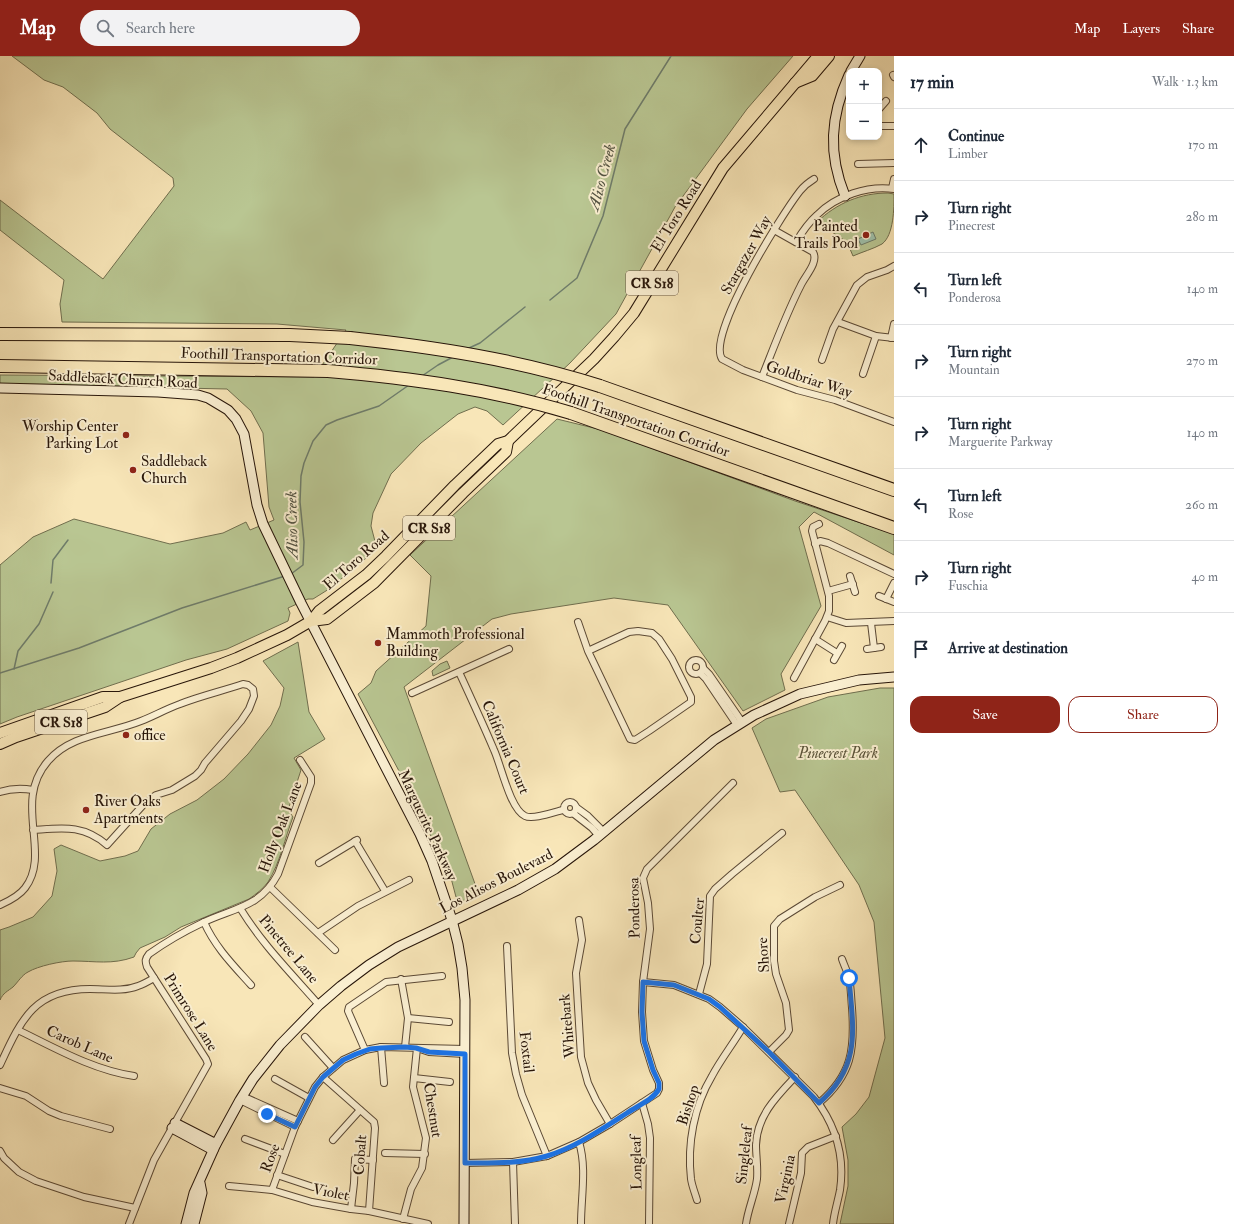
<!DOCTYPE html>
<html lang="en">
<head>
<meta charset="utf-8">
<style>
	body { margin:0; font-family:"IM FELL Double Pica",serif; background:#f2f2f3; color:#1f2937 }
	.controls { position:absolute; right:12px; top:12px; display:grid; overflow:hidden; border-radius:8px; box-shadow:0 2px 6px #0003 }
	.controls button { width:36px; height:36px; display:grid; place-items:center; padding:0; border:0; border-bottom:1px solid #e0e1e3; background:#fff; color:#1f2937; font:20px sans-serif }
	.stop { position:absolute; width:12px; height:12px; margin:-9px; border:3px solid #1a73e8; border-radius:50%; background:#fff }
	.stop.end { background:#1a73e8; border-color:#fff; box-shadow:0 1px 4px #0008 }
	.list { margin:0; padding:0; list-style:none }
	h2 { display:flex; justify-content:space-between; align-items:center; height:52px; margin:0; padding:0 16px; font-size:17px }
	h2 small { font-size:13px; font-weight:400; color:#747a83 }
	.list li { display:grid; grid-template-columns:26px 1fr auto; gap:12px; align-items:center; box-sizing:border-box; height:72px; padding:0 16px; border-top:1px solid #e0e1e3 }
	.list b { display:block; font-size:15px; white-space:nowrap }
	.list p { margin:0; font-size:13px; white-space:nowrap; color:#747a83 }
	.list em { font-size:13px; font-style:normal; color:#747a83 }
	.actions { display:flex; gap:8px; padding:12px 16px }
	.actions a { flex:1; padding:9px 0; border:1px solid #8f2418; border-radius:12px; text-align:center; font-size:14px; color:#8f2418 }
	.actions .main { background:#8f2418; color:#fff }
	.icon { flex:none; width:22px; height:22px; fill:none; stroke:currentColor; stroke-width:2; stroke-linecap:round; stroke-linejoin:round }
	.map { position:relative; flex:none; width:894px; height:1168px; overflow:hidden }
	header { display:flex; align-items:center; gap:24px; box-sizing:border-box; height:56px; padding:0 20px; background:#8f2418; color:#fff }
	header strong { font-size:19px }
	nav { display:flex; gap:22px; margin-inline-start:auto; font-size:14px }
	.search { width:280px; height:36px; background:#f2f2f3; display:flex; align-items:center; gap:10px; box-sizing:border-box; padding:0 14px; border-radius:22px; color:#747a83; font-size:15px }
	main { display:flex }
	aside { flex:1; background:#fff }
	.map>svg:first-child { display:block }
</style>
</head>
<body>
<header>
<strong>Map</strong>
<div class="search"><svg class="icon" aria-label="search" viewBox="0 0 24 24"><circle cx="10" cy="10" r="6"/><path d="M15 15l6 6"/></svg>Search here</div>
<nav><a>Map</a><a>Layers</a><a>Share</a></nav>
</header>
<main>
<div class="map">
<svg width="894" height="1168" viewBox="0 0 894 1168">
	<rect width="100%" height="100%" fill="#f8e6b8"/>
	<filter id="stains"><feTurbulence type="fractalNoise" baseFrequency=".005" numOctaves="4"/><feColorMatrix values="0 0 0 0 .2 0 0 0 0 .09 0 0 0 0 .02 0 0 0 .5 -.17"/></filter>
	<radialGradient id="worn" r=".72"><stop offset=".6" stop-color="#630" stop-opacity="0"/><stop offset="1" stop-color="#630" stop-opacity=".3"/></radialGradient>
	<!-- green -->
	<g fill="#b9c692" stroke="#706e4e">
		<path d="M12,0H793L747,53L675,151L616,258L570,307L503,369L487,355L475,351L458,358L421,387L391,418L373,457L371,470L377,493L329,533L313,543H308L288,552L290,557L288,565L227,593L186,604L17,661L0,668V509L33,481L74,463L170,488L223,477L246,466L250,474L274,464L269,451L263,377L251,355L227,333L0,328V319L314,321L346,274L277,268L62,266L60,248L64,224L0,174V144L103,223L174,130L173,122L110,73L97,57L63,31L44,24Z"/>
		<path d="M888,137L894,138C894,152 894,179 882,188C873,193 862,196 853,200L847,186L817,166C837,147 861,137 888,137Z"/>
		<path d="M557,363L602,374L795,445L894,478V499L814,456L799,471L821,550L781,618L785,634L743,655L668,549L614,542L511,558L492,563L404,631L479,839L465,845L456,841L451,822L407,730L358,638L371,627L376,615L426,570L431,520L410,499Z"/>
		<path d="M298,586L309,656L325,683L294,702L301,714L288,754L293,761C285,782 280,807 268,826C263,833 256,838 249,843L181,871L165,881L140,892L136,897L134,901C112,909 95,905 73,905C61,905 38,910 28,916C22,919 18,926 13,931C8,935 3,937 0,944V874L9,871L33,861L52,840L57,815L54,793L61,789L100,805L125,800L138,795L151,773L170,758L197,744L224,723L248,698L271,669L280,650L284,632L263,605Z"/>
		<path d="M447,605L450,612L433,620L432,615L440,608Z"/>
		<path d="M880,632H894V1168H840L848,1130V1104L842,1071L856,1058L869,1041L885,982L874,866L859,829L795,734L780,736L752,672L766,663L828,641Z"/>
	</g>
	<!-- water -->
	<path fill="#9fc0aa" stroke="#6f7c6a" d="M873,176L876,183L861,189L858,183Z"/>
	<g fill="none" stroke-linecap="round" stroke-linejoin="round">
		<!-- stream -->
		<g stroke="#6f7c6a" stroke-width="1.5">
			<path d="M550,244L577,222L603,160L625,73L671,0"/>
			<path d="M469,292L480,287L525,251"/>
			<path d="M422,320L438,309L453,301"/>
			<path d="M291,518L303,509L304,486L300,446L301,420L304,407L313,385L326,369L337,364L379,350L409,329"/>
			<path d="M51,527L53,504L68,484"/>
			<path d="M14,613L18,595L39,568L53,536"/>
			<path d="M0,617L79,592L182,552L285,520"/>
		</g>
		<!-- street casing -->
		<g stroke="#5b4935" stroke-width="8">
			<g id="street">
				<path d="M893,19L894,21"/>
				<path d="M879,53L886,45"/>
				<path d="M879,70H894"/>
				<path d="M858,108L894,107"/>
				<path d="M814,123C809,126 804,130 800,135C782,158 706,279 722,303L743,314L797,334L835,344L894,366"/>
				<path d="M892,132L894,123"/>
				<path d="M796,186C802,176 808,167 817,159C836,140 868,129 894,133"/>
				<path d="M838,266L876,280L894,282"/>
				<path d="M891,282L894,268"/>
				<path d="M822,304L833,273L857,229L867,221L887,214L894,210"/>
				<path d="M863,318L876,280"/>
				<path d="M762,321C774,291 786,258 801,229C805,220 819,206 813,196L774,174"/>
				<path d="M815,488L820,485L828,487L894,518"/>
				<path d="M850,520L855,536"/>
				<path d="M828,535L853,528"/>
				<path d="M879,540L894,546"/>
				<path d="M886,543L894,527"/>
				<path d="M827,561L846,567L894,565"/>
				<path d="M578,566L588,595L630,683L635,684L649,675L691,646V641L672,603L659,583L652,577L638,575L629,576L588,595"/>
				<path d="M871,567L874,592"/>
				<path d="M815,583L837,597"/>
				<path d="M867,593L881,591"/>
				<path d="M834,604L842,590"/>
				<circle cx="696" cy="611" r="7"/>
				<path d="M703,612L709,618L742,666"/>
				<path d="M459,616C471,642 483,668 494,694C501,709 510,753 525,760C533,764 554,756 563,754"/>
				<path d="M700,617L706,623L737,669"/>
				<path d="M794,622L825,565L829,555V540L812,475L813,471L819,468"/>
				<path d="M412,637L509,593"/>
				<path d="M0,736C12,732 21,732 33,734"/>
				<circle cx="570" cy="752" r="6"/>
				<path d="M577,752L588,760L604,776"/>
				<path d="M574,758L592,772L599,780"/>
				<path d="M355,785L385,835"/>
				<path d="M319,807L357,784"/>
				<path d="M270,831L335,894"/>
				<path d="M0,849C9,845 19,840 25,832C52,797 12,746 48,705C71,678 109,678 141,665C154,660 166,653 180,648C200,640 222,635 243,628L248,629L253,633L254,640L249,653L241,665L205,707L201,714L195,720L172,734L156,739L144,748L107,789C83,768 62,772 33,774"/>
				<path d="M240,852C262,888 291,917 319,949"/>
				<path d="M579,864L582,884L576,917L581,1001L588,1027L596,1044L610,1068"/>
				<path d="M204,866C215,891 233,909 251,929"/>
				<path d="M318,877L358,850L409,824"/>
				<path d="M507,890L512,997L516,1018L522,1039L547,1100"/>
				<path d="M401,923L408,962L405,991"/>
				<path d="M643,926L674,929L709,943L720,951L743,971L814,1041C835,1068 845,1100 840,1134C838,1145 834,1157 833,1168"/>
				<path d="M699,938L707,908L710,840L715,833L732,818L782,777"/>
				<path d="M408,962L449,966"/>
				<path d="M18,974C55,992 93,1014 134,1020"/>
				<path d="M305,981L333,1012"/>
				<path d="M381,991L384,1027"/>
				<path d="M420,993L429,996L465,998"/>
				<path d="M365,994L348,955L349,951L386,926L442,920"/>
				<path d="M769,996L786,979L789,974L786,947L776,918L774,905V870L780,863L815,841L840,829"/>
				<path d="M0,1009C21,964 34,933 90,933C106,933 123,936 138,930C144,928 149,925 154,922"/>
				<path d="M323,1021L374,1066L375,1072L369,1155"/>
				<path d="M414,1022L450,1026"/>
				<path d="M275,1023L309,1042"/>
				<path d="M0,1032L26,1040L49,1055L61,1060L110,1073"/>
				<path d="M242,1040L298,1065"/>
				<path d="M240,1044L295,1071"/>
				<path d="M642,1047L648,1068L650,1082L649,1168"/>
				<path d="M819,1047C852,1019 855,993 852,952C851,942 851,931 849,921C847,915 844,909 842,903"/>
				<path d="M245,1083L285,1098"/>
				<path d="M333,1084L360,1054"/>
				<path d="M579,1086C587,1112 581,1141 581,1168"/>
				<path d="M0,1095L4,1102L19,1116L36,1125L84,1141L135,1152"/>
				<path d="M385,1097L425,1098"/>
				<path d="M513,1106L515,1168"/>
				<path d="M465,1107L513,1106L547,1100L579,1086L610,1068L657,1037L659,1033V1027L653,1014L644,985L642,956L643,926L650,873L648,847L643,822L647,813L733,727"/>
				<path d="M277,1119L313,1131"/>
				<path d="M229,1130L272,1134L312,1146L351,1153L369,1155L428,1168"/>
				<path d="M272,1134L295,1071L315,1031L323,1021L343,1004L365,994L381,991L465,993"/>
				<path d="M697,1144C695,1137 692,1130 691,1123C687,1088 694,1050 712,1020C721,1003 733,988 743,971"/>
				<path d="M351,1153L354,1127L355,1103L373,1104"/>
				<path d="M403,1163L411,1133L422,1112L426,1082L413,1031L417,992"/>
				<path d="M129,1168L154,1104L208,1008L206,1003L147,911C145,905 145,903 149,898C166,886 183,876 202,867C233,852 260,852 278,818L311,727V721L300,704"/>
				<path d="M746,1168C748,1153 755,1138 757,1123C758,1111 756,1100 756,1089C757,1060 776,1041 795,1021"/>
				<path d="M789,1168L801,1117L802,1097L808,1091L836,1080"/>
			</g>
		</g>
		<!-- secondary casing -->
		<g stroke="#271509" stroke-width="11">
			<g id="secondary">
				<path d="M851,15L860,0"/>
				<path d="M845,140C828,98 830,61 849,19"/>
				<path d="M0,332L158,336L198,339L208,342L228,354L236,363L244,378L257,449L263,468L301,547L420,778L432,805L452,864L458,888L462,912L465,944L464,1168"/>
				<path d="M175,1067L216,1088"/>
				<path d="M172,1072L213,1094"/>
				<path d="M186,1168L194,1137L216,1088L240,1044L253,1023L280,989L319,949L341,930L369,909L398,891L518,834L555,813L594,784L714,684L754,659L800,638L859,624L894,621"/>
				<path d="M194,1168L202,1137L200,1127"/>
			</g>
		</g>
		<!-- primary casing -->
		<g stroke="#271509" stroke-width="12">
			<g id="primary">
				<path d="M795,27L812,20L829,0"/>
				<path d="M311,565L319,555L366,519L386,500L455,429L498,388L508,385L594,303L614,281L634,257L723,112L818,0"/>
				<path d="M0,677L103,641H120L211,612L237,602L287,579L311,565L327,563L374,527L463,437L506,396L508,385"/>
				<path d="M0,688L16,681L105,651L120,641"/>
			</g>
		</g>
		<!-- highway casing -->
		<g stroke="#271509" stroke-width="14">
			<g id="highway">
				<path d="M0,278L290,279L350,282"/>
				<path d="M0,310L328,315"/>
				<path d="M600,330L894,434"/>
				<path d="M571,357L894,472"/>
			</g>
		</g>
		<!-- street -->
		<use href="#street" stroke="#faefd1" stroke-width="6"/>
		<!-- secondary -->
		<use href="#secondary" stroke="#faefd1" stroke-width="9"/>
		<!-- primary -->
		<use href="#primary" stroke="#f8e6b8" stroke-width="10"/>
		<!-- highway -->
		<use href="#highway" stroke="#f8e6b8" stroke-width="12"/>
		<!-- highway-bridge casing -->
		<g stroke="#271509" stroke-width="14" stroke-linecap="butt">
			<g id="highway-bridge">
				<path d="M350,282C435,291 519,304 600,330"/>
				<path d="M328,315C410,322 492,333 571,357"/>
			</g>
		</g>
		<!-- highway-bridge -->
		<use href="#highway-bridge" stroke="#f8e6b8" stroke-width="12"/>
	</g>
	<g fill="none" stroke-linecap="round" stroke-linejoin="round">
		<!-- route -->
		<path stroke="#1a73e8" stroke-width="5" d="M267,1058L295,1071L315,1031L323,1021L343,1004L356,998L370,993L381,992L405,991L416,992L429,996L465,998V1107C492,1107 520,1108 547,1100C576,1091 602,1073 627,1057C637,1050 653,1044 659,1033V1027L653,1014L644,985L642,956L643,926L674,929L709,943L720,951L769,996L819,1047C862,1010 853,972 849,922"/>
	</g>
	<!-- markers -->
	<g fill="#8f2418" stroke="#faefd1" stroke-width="1.5">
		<circle cx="866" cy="179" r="4"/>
		<circle cx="126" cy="379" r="4"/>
		<circle cx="133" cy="414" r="4"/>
		<circle cx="378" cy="587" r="4"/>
		<circle cx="126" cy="679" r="4"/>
		<circle cx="86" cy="754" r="4"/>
	</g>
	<g text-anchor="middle" stroke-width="4" stroke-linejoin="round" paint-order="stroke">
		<!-- shield labels -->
		<g fill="#faefd1" stroke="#665645" stroke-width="1">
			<rect x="626" y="215" width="52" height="24" rx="3"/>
			<rect x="403" y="460" width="52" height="24" rx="3"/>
			<rect x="35" y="654" width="52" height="24" rx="3"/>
		</g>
		<g font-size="14" font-weight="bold" fill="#271509">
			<text x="652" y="232">CR S18</text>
			<text x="429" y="477">CR S18</text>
			<text x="61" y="671">CR S18</text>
		</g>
		<!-- street labels -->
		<g font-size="15" fill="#271509" stroke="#faefd1">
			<text transform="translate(676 160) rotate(-58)" y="5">El Toro Road</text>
			<text transform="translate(746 199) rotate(-61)" y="5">Stargazer Way</text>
			<text transform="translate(279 300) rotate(2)" y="5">Foothill Transportation Corridor</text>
			<text transform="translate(123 323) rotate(3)" y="5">Saddleback Church Road</text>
			<text transform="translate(809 323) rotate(18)" y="5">Goldbriar Way</text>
			<text transform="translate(636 364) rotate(19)" y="5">Foothill Transportation Corridor</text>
			<text transform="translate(356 504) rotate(-41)" y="5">El Toro Road</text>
			<text transform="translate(506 691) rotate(67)" y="5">California Court</text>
			<text transform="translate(428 769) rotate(65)" y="5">Marguerite Parkway</text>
			<text transform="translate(280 771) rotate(-69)" y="5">Holly Oak Lane</text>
			<text transform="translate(496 825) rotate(-27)" y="5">Los Alisos Boulevard</text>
			<text transform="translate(634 852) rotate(-91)" y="5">Ponderosa</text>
			<text transform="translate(697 865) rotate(-85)" y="5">Coulter</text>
			<text transform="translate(289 893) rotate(50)" y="5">Pinetree Lane</text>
			<text transform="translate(763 899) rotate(-94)" y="5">Shore</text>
			<text transform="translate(191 956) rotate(58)" y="5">Primrose Lane</text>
			<text transform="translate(567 970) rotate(-95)" y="5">Whitebark</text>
			<text transform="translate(80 988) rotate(24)" y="5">Carob Lane</text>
			<text transform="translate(527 996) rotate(83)" y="5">Foxtail</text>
			<text transform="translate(688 1049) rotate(-72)" y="5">Bishop</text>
			<text transform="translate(433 1054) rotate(81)" y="5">Chestnut</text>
			<text transform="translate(360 1099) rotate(-86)" y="5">Cobalt</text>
			<text transform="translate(744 1099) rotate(-84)" y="5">Singleleaf</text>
			<text transform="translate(270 1102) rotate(-69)" y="5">Rose</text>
			<text transform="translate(636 1107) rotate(-91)" y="5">Longleaf</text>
			<text transform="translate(785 1123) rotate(-78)" y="5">Virginia</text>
			<text transform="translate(331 1136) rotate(11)" y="5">Violet</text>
		</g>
		<!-- poi labels -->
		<g font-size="15" fill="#271509" stroke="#faefd1" text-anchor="start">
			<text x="858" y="175" text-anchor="end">Painted<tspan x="858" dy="17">Trails Pool</tspan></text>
			<text x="118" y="375" text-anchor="end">Worship Center<tspan x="118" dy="17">Parking Lot</tspan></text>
			<text x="141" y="410">Saddleback<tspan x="141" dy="17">Church</tspan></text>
			<text x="386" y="583">Mammoth Professional<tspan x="386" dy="17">Building</tspan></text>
			<text x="134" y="684">office</text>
			<text x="94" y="750">River Oaks<tspan x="94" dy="17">Apartments</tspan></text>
		</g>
		<!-- park labels -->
		<g font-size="15" font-style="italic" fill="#5a5339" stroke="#faefd1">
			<text x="838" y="702">Pinecrest Park</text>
		</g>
		<!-- water labels -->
		<g font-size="16" font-style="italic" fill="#515141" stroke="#faefd1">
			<text transform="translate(601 121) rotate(-75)" y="6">Aliso Creek</text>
			<text transform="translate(291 469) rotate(-91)" y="6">Aliso Creek</text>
		</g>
	</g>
	<rect width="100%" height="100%" filter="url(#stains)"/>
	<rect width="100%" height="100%" fill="url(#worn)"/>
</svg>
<div class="controls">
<button>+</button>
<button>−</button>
</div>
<div class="stop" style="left:849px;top:922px"></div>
<div class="stop end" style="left:267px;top:1058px"></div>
</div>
<aside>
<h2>17 min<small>Walk · 1.3 km</small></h2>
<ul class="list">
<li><svg class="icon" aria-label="ahead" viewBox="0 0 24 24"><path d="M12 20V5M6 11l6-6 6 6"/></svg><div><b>Continue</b><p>Limber</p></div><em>170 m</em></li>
<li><svg class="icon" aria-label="right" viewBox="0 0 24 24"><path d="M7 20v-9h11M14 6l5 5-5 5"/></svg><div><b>Turn right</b><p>Pinecrest</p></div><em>280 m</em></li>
<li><svg class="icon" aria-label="left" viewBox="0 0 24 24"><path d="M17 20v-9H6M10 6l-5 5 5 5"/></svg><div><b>Turn left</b><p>Ponderosa</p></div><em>140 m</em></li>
<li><svg class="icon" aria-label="right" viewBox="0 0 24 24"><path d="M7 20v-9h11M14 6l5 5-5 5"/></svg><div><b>Turn right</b><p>Mountain</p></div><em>270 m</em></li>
<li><svg class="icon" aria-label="right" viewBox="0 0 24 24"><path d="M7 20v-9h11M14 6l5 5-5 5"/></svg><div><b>Turn right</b><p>Marguerite Parkway</p></div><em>140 m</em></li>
<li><svg class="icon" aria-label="left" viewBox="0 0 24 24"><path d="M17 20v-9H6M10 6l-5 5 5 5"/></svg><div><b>Turn left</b><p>Rose</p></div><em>260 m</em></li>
<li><svg class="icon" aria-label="right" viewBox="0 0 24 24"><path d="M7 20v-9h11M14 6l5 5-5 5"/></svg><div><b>Turn right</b><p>Fuschia</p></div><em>40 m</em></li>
<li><svg class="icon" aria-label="arrive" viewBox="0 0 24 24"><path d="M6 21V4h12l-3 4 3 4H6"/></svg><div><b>Arrive at destination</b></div></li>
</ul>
<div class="actions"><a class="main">Save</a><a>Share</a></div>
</aside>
</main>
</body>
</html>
